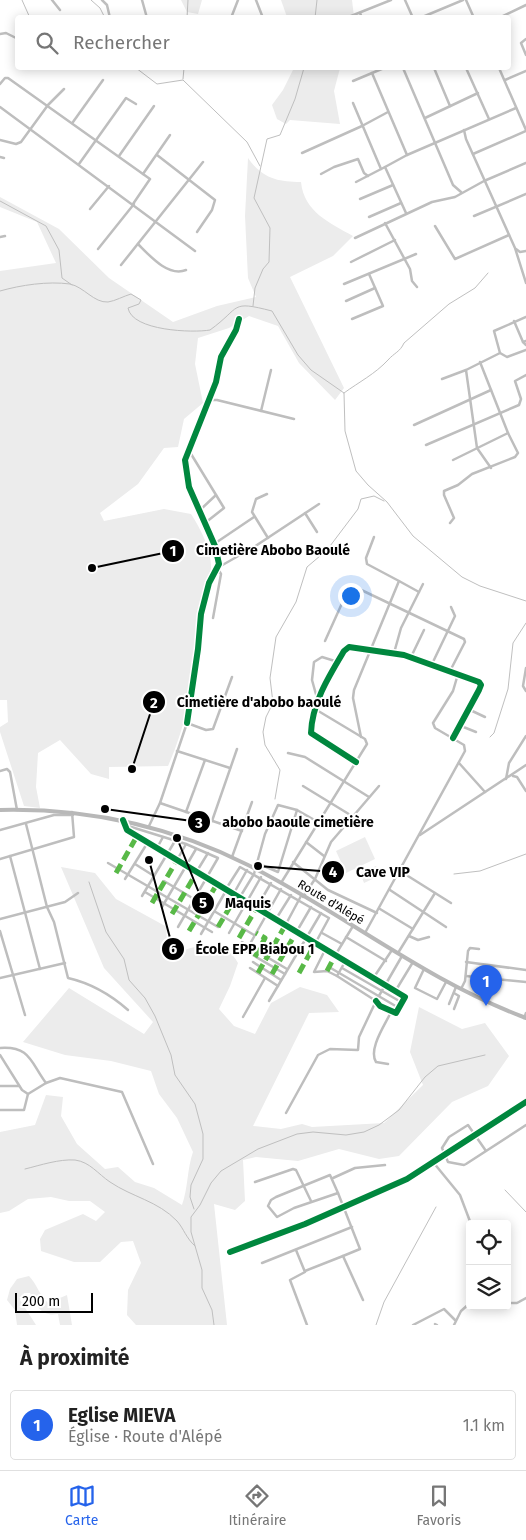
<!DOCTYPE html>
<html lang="fr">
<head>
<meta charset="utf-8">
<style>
	body { margin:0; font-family:"Fira Sans",sans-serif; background:#f6f6f6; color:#222 }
	.controls { position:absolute; right:15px; bottom:15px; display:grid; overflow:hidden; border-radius:5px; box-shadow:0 2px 12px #0003 }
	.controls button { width:45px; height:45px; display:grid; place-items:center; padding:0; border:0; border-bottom:1px solid #e0e0e0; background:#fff; color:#222; font:25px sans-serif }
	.scale { position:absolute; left:15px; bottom:12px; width:78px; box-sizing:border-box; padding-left:5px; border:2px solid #000; border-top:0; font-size:14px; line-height:18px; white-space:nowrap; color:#000; -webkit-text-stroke:4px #fff; paint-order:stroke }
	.you { position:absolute; left:350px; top:595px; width:18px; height:18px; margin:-12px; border:4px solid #fff; border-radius:50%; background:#1a73e8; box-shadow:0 0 0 8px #1a73e833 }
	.badge { display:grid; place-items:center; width:32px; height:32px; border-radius:50%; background:#2563eb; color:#fff; font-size:16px; font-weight:700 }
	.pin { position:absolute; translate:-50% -41px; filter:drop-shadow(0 1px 2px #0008) }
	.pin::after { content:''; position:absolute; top:26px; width:18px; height:15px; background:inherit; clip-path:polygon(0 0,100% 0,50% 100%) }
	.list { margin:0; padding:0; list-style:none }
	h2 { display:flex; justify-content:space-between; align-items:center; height:65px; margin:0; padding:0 20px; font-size:21px }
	h2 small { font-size:16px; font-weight:400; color:#767676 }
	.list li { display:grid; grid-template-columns:32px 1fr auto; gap:15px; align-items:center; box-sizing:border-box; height:70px; margin:0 10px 10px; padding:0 10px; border:1px solid #e0e0e0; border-radius:5px }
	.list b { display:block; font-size:19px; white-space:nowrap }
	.list p { margin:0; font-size:16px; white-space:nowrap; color:#767676 }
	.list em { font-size:16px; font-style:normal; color:#767676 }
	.icon { flex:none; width:28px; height:28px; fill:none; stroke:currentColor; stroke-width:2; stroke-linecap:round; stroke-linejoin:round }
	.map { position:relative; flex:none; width:526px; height:1325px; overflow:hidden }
	.search { position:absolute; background:#fff; box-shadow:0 2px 12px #0003; left:15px; right:15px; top:15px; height:55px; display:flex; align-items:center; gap:12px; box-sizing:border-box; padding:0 18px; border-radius:5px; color:#767676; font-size:19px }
	.sheet { height:145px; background:#fff }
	nav { display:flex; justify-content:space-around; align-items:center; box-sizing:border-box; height:70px; border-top:1px solid #e0e0e0; background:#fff; font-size:14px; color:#767676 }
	nav a { display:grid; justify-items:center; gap:2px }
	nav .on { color:#2563eb }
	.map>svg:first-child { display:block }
</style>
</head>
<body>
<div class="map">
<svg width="526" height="1325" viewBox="0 0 526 1325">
	<rect width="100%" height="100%" fill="#fff"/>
	<!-- green -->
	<g fill="#ececec">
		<path d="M181,0H202L198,14L187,12Z"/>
		<path d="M281,0H352L354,17H287Z"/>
		<path d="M294,68H340L334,91L340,124L290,120L286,124L277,119L272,105L283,90Z"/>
		<path d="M248,158C262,178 277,182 301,182C304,212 330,223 353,236L333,256L290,277L344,388L335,400L299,363L278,326L249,316L229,328L198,338L195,364L203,403L184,419L178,447L164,448L138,484L100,513L104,521L164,509L191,514C200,528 212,550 211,568C210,581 201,595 199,608C196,621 199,634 197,647C193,688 185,728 168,766L109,767V779L91,774L60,740L38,753L36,787L40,808L24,806L0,732V727L8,722L7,700H0V271L56,263L37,222L0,207V197L59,229L109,278L173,322L217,306L256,297L248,278L245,216Z"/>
		<path d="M365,837L375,859L346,873L336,851Z"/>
		<path d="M376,866L381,875L364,883L360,873Z"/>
		<path d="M61,867L95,873L116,899L167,927C165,942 168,945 182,951C204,943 225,940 238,963L230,986L219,1009L234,1026L255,1034L271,1003L300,987L327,995L339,1012L309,1013L253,1126L281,1129L302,1124L312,1127L384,1123L423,1085L410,1052L419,1007L462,1029L485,1023L509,1056L488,1086L452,1102L399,1156L379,1159L339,1149L298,1161L256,1157L243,1160L245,1201L235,1210L214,1204L227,1325H136L127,1315L128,1290L141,1263L133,1241L121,1242L100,1262H74L41,1251L40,1239L45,1230L83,1214L96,1221L105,1212L90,1201H69L51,1197L28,1199L9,1211L0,1213V1132L35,1125L46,1095L63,1097L61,1116L77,1144L105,1169L118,1167L135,1182L154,1188L182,1205C188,1189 187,1169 193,1152L177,1118L159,1094L151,1071L111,1061L65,1055L23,1042L69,988L144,1034L153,1022L104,968Z"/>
		<path d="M29,1276C37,1284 39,1295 48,1303L67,1295L72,1325H60L58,1314C42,1317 36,1306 30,1293H24L20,1300L36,1325H17L15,1310L7,1300L10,1289L17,1279Z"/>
	</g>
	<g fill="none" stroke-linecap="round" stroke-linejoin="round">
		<!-- stream -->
		<g stroke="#bfbfbf" stroke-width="1">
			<path d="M22,0L30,18"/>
			<path d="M91,0L100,8L105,18"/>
			<path d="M187,18L188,0"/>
			<path d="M315,18L317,0"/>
			<path d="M136,68L157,84L183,80L247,142L260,166"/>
			<path d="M183,79L184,68"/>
			<path d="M0,201L46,226L59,250L62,278L72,285"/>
			<path d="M0,291C21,285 48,281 70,284C84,287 94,303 108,302C115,301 124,296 131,294L141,300L139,304L128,308C132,331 193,333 210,330C242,307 229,300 272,311L298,355L311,370L344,393L345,431L356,471L368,485L387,502L413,536L462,577L480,586L526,601"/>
			<path d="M253,306L255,288L263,269L269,262L270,228L254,198L267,139L280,135L295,99L304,68"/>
			<path d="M344,393C359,382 375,374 388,360C394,353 400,352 404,343L449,304L475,288L488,273"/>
			<path d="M490,737L494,733L508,689L513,643L526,623"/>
			<path d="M275,799L280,770L265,745L263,732L266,717L273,703L270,678L276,637L296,602L307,567L327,550L358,509L361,499L374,496L384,501"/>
			<path d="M454,874L480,871L526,854"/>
			<path d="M89,882L106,932L124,959L129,980L145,998L155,1016L171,1055L175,1075L195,1104L203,1134V1159L191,1185L190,1197L194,1209"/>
			<path d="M25,1169C41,1165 59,1159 75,1160C90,1162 98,1174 110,1182C132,1197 158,1201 177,1221C184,1229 186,1238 195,1246"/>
			<path d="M505,1190L526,1212"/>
			<path d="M214,1325L212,1310L202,1288V1270L191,1232V1217L200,1205L211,1183L221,1171L258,1149L297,1134L313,1132L346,1135L364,1132L379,1125L399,1110L425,1077L438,1066L485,1055"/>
			<path d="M376,1325L384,1302L436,1207"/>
		</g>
		<!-- minor -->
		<g stroke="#bebebe" stroke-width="2.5">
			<path d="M52,0L60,10"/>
			<path d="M102,0L107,5L110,18"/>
			<path d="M142,0L147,18"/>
			<path d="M256,0L263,18"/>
			<path d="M405,0L413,18"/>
			<path d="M466,0L474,18"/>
			<path d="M360,13L362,18"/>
			<path d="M351,16L391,0"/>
			<path d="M231,18L238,0"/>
			<path d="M420,18L463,0"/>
			<path d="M499,18L526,5"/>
			<path d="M0,34L6,33L18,39"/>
			<path d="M526,39L521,43L526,55"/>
			<path d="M403,68L453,185L461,192"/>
			<path d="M434,68L450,106"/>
			<path d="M466,68L489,119"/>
			<path d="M499,68L526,130"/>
			<path d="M372,73L407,155"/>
			<path d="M505,80L526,71"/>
			<path d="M353,81L384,68"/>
			<path d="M0,84L5,78H8L150,179L133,204"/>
			<path d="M353,103L381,169"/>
			<path d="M0,107L195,251"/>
			<path d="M425,118L478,93"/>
			<path d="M73,122L103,80"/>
			<path d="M464,130L466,139L515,248L526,283"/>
			<path d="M0,140L16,144L21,142L48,105L64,89"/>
			<path d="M302,153L362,126L388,112"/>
			<path d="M473,154L526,131"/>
			<path d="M157,155L215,200L212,210L197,232"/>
			<path d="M119,156L154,106"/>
			<path d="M0,157L4,158"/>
			<path d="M79,164L126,98L136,104"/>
			<path d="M385,167L407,155L516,108"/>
			<path d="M143,174L170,135"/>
			<path d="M321,174L334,167L358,159L364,173L368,176"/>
			<path d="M356,182L385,167L406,213"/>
			<path d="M360,199L393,185"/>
			<path d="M90,209L109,186"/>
			<path d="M474,216L526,194"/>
			<path d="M369,217L401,203"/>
			<path d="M385,223L410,269L412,281L417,287"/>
			<path d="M435,226L455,259L509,235"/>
			<path d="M0,237L5,236"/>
			<path d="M355,238L432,202L455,197L484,181L526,163"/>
			<path d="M138,244C150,256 168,277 186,270"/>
			<path d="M98,249L134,204"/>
			<path d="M516,249L520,252L526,251"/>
			<path d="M351,262L395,240"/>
			<path d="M121,265L203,162"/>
			<path d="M344,284L416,254"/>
			<path d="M346,301L375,288"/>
			<path d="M352,319L383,306L369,274"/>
			<path d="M514,321L523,342"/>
			<path d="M526,341L523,342L526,345"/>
			<path d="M500,353L507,357L526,350"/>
			<path d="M442,379L466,370"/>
			<path d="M208,400H217L294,419"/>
			<path d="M261,411L271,370"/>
			<path d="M414,425L491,390"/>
			<path d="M426,445L519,405L521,399L515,381L526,375"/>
			<path d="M188,449L224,508L205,523"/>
			<path d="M453,460L508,433L480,362"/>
			<path d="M491,468L477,448L466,370L500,353L494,331L526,317"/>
			<path d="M267,494L256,499L252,512L268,538"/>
			<path d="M199,511L216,495"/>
			<path d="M305,513L317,532"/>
			<path d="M450,523L454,518L444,495V491L458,485L472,474L515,457L518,453L508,433"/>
			<path d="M214,544L254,517"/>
			<path d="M219,567L254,547L319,504"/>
			<path d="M399,581L419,592"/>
			<path d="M213,618L221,574L218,569"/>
			<path d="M325,641L348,590L355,587L464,639L465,642L450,671"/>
			<path d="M394,653L401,628L423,584"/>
			<path d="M411,657L424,630"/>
			<path d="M432,664L455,616L451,607"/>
			<path d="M526,668L523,686L526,691"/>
			<path d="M317,698L312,680L314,662L322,657L338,662"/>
			<path d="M468,709L485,717"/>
			<path d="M187,723L198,649L201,614L209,583L219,564L215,546L189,487L185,460L216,382L221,357L236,330L239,319"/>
			<path d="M461,726L476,732"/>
			<path d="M361,737L353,698L354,690L399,581L367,564L366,558L374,537"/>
			<path d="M177,751L230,768"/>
			<path d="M288,753L305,757L369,797"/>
			<path d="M356,762L311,733C312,703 329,676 344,651L349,647L404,655L479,682L481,685L479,690L453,738"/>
			<path d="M459,763L485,792"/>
			<path d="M0,771L7,769L10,772L17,810"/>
			<path d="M513,776L517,777L526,791"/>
			<path d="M506,779L509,763L526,736"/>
			<path d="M303,786L352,816"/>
			<path d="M160,803L242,831"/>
			<path d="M186,812L205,760"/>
			<path d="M123,821L127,830L405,995L396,1013L375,1003"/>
			<path d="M212,821L237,749"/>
			<path d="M26,824L47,907L54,922L68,978C90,983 111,995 128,1010"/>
			<path d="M125,825L186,844L218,858L178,927"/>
			<path d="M149,826L160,803L187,723L206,730L213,729L232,677"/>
			<path d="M0,830L54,815H73"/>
			<path d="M420,835L526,765"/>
			<path d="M306,842L324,856"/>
			<path d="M157,848L163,837"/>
			<path d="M10,856L40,969"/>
			<path d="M232,857L252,802"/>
			<path d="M0,859L74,837L72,812"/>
			<path d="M177,860L186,844"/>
			<path d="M293,862L328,890L377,913"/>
			<path d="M108,863L218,927"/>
			<path d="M257,863L278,872L297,810L318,822"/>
			<path d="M135,864L154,876"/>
			<path d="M197,871L208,853"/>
			<path d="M400,871L451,903"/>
			<path d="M125,879L148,842"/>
			<path d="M164,881L254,935"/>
			<path d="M281,883L367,744L365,739L315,709"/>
			<path d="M226,889L240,867L329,918L316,942"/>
			<path d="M281,889L246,951L285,974"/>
			<path d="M390,890L446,927"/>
			<path d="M145,892L212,932"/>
			<path d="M234,893L247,870"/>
			<path d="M142,896L175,841"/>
			<path d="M240,897L254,874L265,834L278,805L297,810"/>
			<path d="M303,897L315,879L331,842L379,786"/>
			<path d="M162,907L196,849"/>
			<path d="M257,907L271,883"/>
			<path d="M380,909L413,929"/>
			<path d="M0,919L65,902L78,893"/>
			<path d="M276,919L291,895"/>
			<path d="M286,924L301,896"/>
			<path d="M0,931L25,1015"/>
			<path d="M297,931L311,907"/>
			<path d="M229,933L261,877"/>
			<path d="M322,933L342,944"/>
			<path d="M365,933L465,751L464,745L435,728L433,723L453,691L458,674"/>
			<path d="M201,934L227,889"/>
			<path d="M409,936L418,940L429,937"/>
			<path d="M346,937L386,961"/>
			<path d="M242,942L287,969"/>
			<path d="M326,948L314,972L327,971L337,976"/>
			<path d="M398,953L435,893"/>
			<path d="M336,954L353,926"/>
			<path d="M346,960L337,976L376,1001L402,956"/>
			<path d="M253,962L281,980"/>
			<path d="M466,962L526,970"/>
			<path d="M329,967L399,1008"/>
			<path d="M250,968L278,986"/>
			<path d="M342,968L401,1002"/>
			<path d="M424,969L415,988L437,999L446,982"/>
			<path d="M466,976L526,982"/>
			<path d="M374,977L392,950"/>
			<path d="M0,978L65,963"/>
			<path d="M461,989L465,981L468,951L470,948L479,949"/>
			<path d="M396,990L413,962"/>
			<path d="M454,993L459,996L454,1009"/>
			<path d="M269,1001L321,913"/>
			<path d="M449,1004L456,987"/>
			<path d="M243,1017L265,978"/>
			<path d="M524,1018L526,1013"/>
			<path d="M0,1048C30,1046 30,1061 46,1083"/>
			<path d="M0,1055L22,1090L28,1094L46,1083L60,1078L122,1092L153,1164"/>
			<path d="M388,1064L376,1062C368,1049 385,1025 391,1012"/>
			<path d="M0,1086H19"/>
			<path d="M0,1110H24L28,1094"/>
			<path d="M286,1113L318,1055L330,1049L358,1050L359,1037L376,1001"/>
			<path d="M486,1151L468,1125L449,1137L442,1148L448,1162L464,1165L466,1164L526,1125"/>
			<path d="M433,1162L460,1195L471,1224"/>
			<path d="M330,1175L338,1193L294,1208L277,1217L268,1206L271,1200L276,1197Z"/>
			<path d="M333,1178L355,1168L385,1165"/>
			<path d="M255,1182L293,1169L296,1170L311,1201"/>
			<path d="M338,1193L360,1249L343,1256L363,1300"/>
			<path d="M296,1250L305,1272L290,1280L307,1325"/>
			<path d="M230,1252L305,1224L407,1179L526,1102"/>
			<path d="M262,1263L352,1227"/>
			<path d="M305,1271L343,1256"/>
			<path d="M507,1303H517L526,1298"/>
			<path d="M435,1324L437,1325"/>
			<path d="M413,1325L444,1309L455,1320"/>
			<path d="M454,1325L461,1311L470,1303"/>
		</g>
		<!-- secondary -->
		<path stroke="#b8b8b8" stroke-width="4" d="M0,810C87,808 170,826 248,865C343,913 426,981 526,1018"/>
		<!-- quiet -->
		<g stroke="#58b947" stroke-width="5" stroke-dasharray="10 5" stroke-linecap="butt">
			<path d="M116,873L137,836"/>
			<path d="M152,903L177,860"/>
			<path d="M172,914L197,872"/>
			<path d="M218,927L237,895"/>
			<path d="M189,931L217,884"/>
			<path d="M239,938L257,907"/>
			<path d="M255,957L265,938L256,933"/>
			<path d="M327,971L336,954"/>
			<path d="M258,973L286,924"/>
			<path d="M299,973L316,942"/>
			<path d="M272,974L297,931"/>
		</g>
		<!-- cycleway casing -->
		<g stroke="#fff" stroke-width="9">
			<g id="cycleway">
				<path d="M187,723L198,649L201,614L209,583L219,564L215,546L189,487L185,460L216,382L221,357L236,330L239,319"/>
				<path d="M356,762L311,733C312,703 329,676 344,651L349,647L404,655L479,682L481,685L479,690L453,738"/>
				<path d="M123,820L127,830L405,997L396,1013L380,1006L376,1001"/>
				<path d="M230,1252L305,1224L407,1179L526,1102"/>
			</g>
		</g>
		<!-- cycleway -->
		<use href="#cycleway" stroke="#00873e" stroke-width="6"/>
	</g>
	<g text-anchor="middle" stroke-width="4" stroke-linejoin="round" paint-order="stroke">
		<!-- street labels -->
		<g font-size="12" fill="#000" stroke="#fff">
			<text transform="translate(331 902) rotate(31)" y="4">Route d'Alépé</text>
		</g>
	</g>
	<!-- callouts -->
	<path fill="none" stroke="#000" stroke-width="2" d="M92 568L173 551M132 769L154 702M105 809L199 822M258 866L333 872M177 838L203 903M149 860L173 949"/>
	<g fill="#000" stroke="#fff" stroke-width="2">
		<circle cx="92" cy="568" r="5"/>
		<circle cx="132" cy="769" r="5"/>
		<circle cx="105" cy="809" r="5"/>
		<circle cx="258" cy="866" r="5"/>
		<circle cx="177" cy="838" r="5"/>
		<circle cx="149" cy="860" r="5"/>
		<circle cx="173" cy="551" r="12"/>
		<circle cx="154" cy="702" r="12"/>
		<circle cx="199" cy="822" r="12"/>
		<circle cx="333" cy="872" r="12"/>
		<circle cx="203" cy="903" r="12"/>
		<circle cx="173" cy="949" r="12"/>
	</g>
	<g font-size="15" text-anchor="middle" font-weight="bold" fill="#fff">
		<text x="173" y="556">1</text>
		<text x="154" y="708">2</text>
		<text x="199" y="828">3</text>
		<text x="333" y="877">4</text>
		<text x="203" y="908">5</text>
		<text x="173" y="954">6</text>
	</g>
	<g font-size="14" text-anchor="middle" font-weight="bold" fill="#000" stroke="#fff" stroke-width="4" stroke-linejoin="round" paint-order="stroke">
		<text x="273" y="555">Cimetière Abobo Baoulé</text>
		<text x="259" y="707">Cimetière d'abobo baoulé</text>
		<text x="298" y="827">abobo baoule cimetière</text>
		<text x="383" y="877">Cave VIP</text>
		<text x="248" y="908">Maquis</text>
		<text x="255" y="954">École EPP Biabou 1</text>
	</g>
</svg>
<div class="controls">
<button><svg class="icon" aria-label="locate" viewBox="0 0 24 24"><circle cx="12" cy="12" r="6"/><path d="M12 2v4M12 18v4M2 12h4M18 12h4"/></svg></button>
<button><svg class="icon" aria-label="layers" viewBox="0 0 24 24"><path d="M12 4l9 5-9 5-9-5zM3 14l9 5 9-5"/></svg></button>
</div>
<div class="scale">200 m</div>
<div class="you"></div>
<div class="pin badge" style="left:486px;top:1006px">1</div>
<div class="search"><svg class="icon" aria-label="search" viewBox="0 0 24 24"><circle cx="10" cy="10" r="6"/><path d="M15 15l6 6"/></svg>Rechercher</div>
</div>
<section class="sheet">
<h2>À proximité<small></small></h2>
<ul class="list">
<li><span class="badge">1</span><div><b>Eglise MIEVA</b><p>Église · Route d'Alépé</p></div><em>1.1 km</em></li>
</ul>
</section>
<nav>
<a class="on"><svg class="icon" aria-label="map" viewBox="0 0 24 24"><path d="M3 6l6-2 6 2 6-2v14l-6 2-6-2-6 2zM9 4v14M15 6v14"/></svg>Carte</a>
<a><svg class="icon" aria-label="directions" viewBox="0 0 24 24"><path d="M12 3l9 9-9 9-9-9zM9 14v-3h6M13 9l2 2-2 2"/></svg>Itinéraire</a>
<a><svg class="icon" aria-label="saved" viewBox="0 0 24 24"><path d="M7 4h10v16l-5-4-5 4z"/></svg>Favoris</a>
</nav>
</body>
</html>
